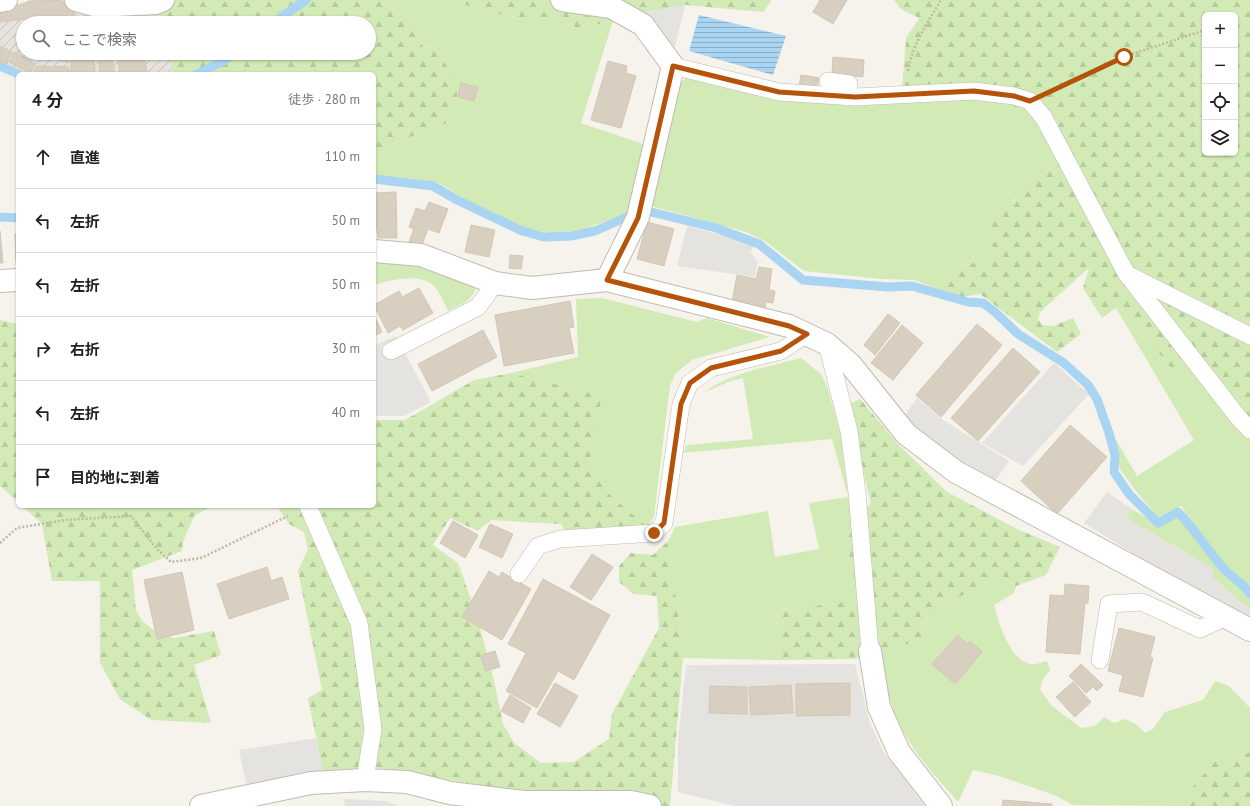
<!DOCTYPE html>
<html lang="ja">
<head>
<meta charset="utf-8">
<style>
	body { margin:0; font-family:"PT Sans","Noto Sans JP",sans-serif; background:#f2f2f2; color:#222 }
	.controls { position:absolute; right:12px; top:12px; display:grid; overflow:hidden; border-radius:6px; box-shadow:0 1px 3px #0004 }
	.controls button { width:36px; height:36px; display:grid; place-items:center; padding:0; border:0; border-bottom:1px solid #e0e0e0; background:#fff; color:#222; font:20px sans-serif }
	.stop { position:absolute; width:12px; height:12px; margin:-9px; border:3px solid #b45309; border-radius:50%; background:#fff }
	.stop.end { background:#b45309; border-color:#fff; box-shadow:0 1px 4px #0008 }
	.list { margin:0; padding:0; list-style:none }
	h2 { display:flex; justify-content:space-between; align-items:center; height:52px; margin:0; padding:0 16px; font-size:17px }
	h2 small { font-size:13px; font-weight:400; color:#767676 }
	.list li { display:grid; grid-template-columns:26px 1fr auto; gap:12px; align-items:center; box-sizing:border-box; height:64px; padding:0 16px; border-top:1px solid #e0e0e0 }
	.list b { display:block; font-size:15px; white-space:nowrap }
	.list em { font-size:13px; font-style:normal; color:#767676 }
	.icon { flex:none; width:22px; height:22px; fill:none; stroke:currentColor; stroke-width:2; stroke-linecap:round; stroke-linejoin:round }
	.map { position:relative; flex:none; width:1250px; height:806px; overflow:hidden }
	.search { position:absolute; background:#fff; box-shadow:0 1px 3px #0004; left:16px; top:16px; width:360px; height:44px; display:flex; align-items:center; gap:10px; box-sizing:border-box; padding:0 14px; border-radius:22px; color:#767676; font-size:15px }
	.panel { position:absolute; background:#fff; box-shadow:0 1px 3px #0004; left:16px; top:72px; width:360px; height:436px; border-radius:6px }
	.map>svg:first-child { display:block }
</style>
</head>
<body>
<div class="map">
<svg width="1250" height="806" viewBox="0 0 1250 806">
	<defs>
		<pattern id="industrial-furrows" width="10" height="10" patternUnits="userSpaceOnUse"><rect width="10" height="10" fill="#e6e2dd"/><path d="M-1 1l2-2M0 10L10 0M9 11l2-2" fill="none" stroke="#c7c3be"/></pattern>
		<pattern id="forest-firs" width="22" height="20" patternUnits="userSpaceOnUse"><rect width="22" height="20" fill="#d2eab5"/><path d="M5 1l3.5 6h-7zM16 11l3.5 6h-7z" fill="#b6ca9c"/></pattern>
		<pattern id="water-rules" width="6" height="5" patternUnits="userSpaceOnUse"><rect width="6" height="5" fill="#a9d4f2"/><path d="M0 2.5h6" fill="none" stroke="#8caec5"/></pattern>
	</defs>
	<rect width="100%" height="100%" fill="#f6f3ec"/>
	<!-- industrial -->
	<path fill="url(#industrial-furrows)" d="M30,0H63L97,11H158L161,23H23V53H169L174,74H20L0,65V9Z"/>
	<!-- grass -->
	<g fill="#d2eab5">
		<path d="M387,0H452L468,6L520,19L562,18L577,29L613,21L581,123L646,145L629,212C608,220 587,230 565,232C532,236 496,218 468,202C459,196 450,189 440,184C431,180 386,176 374,176V159L396,142L448,123L458,84L435,47L423,48L415,21L397,13Z"/>
		<path d="M686,78L974,98C990,102 1015,105 1028,113C1040,120 1051,141 1058,152L1053,165L1045,174C1024,178 1026,189 1014,200C1009,205 1002,209 996,213L994,249L985,259L958,268L935,288L914,280L881,279L804,271L765,241L746,232L647,205L676,86Z"/>
		<path d="M374,262H413L476,283C476,300 461,304 448,311C444,303 440,292 434,286C419,272 391,280 374,285Z"/>
		<path d="M602,298L697,322L707,318L770,337L692,360L676,373L670,385L654,517L646,526L609,494L590,459L601,396L511,373L578,357L576,299Z"/>
		<path d="M1116,308L1129,314L1173,371H1197L1250,439V586L1224,564L1181,506L1158,517L1134,489L1120,469L1115,438L1137,476L1194,440Z"/>
		<path d="M801,358L821,374L828,389L841,437L848,497L853,522L860,600L777,611L779,660L683,658L669,540L675,527L768,511L775,557L819,549L809,503L848,497L832,439L683,453L687,445L753,439L743,378L728,382L705,392C728,373 772,366 801,358Z"/>
		<path d="M1132,509L1158,525L1178,513L1223,570L1245,588L1250,597V608L1243,604L1211,576L1214,569L1126,518Z"/>
		<path d="M999,576L1016,586L1014,593L994,605C998,622 1011,663 1032,664C1036,665 1042,662 1047,661L1050,670L1043,679L1040,689L1051,705L1081,728L1095,726L1104,717L1114,723L1125,719L1136,724L1145,733L1153,729L1165,712L1203,700L1215,681L1229,686L1250,708V752L1215,761L1185,796L1181,806L1073,805L1054,795L999,776L973,770L958,802C937,778 915,755 900,726C889,704 885,677 880,652L921,640L926,622L946,604Z"/>
	</g>
	<!-- forest -->
	<g fill="url(#forest-firs)" fill-rule="evenodd">
		<path d="M103,0H387L397,13L415,21L423,48L435,47L458,84L456,105L448,123L396,142L374,159V74H174L169,53H369V23H161L158,11Z"/>
		<path d="M452,0H772L763,12L685,5L635,14L613,21L577,29L562,18L520,19L468,6Z"/>
		<path d="M894,0H1250V419L1197,371H1173L1129,314L1116,308L1102,318L1083,288L1089,268L1041,311L1038,318L1042,325L1053,326L1073,318L1081,334L1057,352L980,294L962,297L935,288L958,268L985,259L994,249L987,237L996,213L1015,200L1022,187L1036,176L1045,174L1053,165L1058,152L1044,130L1029,113L1004,105L974,98L901,103L906,38L919,18L901,9ZM1205,15H1235V153H1205Z"/>
		<path d="M0,320L18,324V502L0,486Z"/>
		<path d="M511,373L602,396L590,459L609,494L646,526L566,532L561,524L491,520L478,531L450,518L433,545L458,563L476,613L493,676L503,724L514,743L541,763L574,762L609,739L612,714L659,628L657,596L634,594L619,582V566L631,553L653,555L669,540L683,658L670,806H478L479,785L374,767L323,771L308,698L322,690L298,571L308,549L304,532L289,524L277,506H374V420H405L474,380Z"/>
		<path d="M860,399L898,444L947,492L1017,529L1060,547L1046,575L1016,586L999,576L946,604L926,622L921,640L855,659L779,660L777,611L859,600L844,531L871,503L847,405Z"/>
		<path d="M22,506H212L194,516L183,542L182,551L132,570L136,611L143,622L160,634L173,638L214,631L221,655L194,665L211,723L151,720L120,699L100,663V581H52L42,524Z"/>
		<path d="M1250,752V806H1181L1185,796L1215,761Z"/>
	</g>
	<!-- parking -->
	<g fill="#e5e3e0">
		<path d="M685,5L673,55L635,14Z"/>
		<path d="M687,226L756,244L750,251L758,262L755,277L677,266Z"/>
		<path d="M396,336L431,402L404,416H374V346Z"/>
		<path d="M1054,363L1089,394L1023,466L982,443Z"/>
		<path d="M917,398L943,420L1009,461L995,481L960,463L903,418Z"/>
		<path d="M1107,492L1132,509L1126,518L1214,569L1211,576L1243,604L1250,608V620L1204,597L1084,523Z"/>
		<path d="M855,664L870,723L883,751L925,806H735L678,792V740L686,665Z"/>
		<path d="M316,738L323,771L247,788L239,750Z"/>
		<path d="M344,799L385,801L400,806H345Z"/>
	</g>
	<!-- water -->
	<path fill="url(#water-rules)" d="M699,15L786,36L773,75L689,51Z"/>
	<g fill="none" stroke-linecap="round" stroke-linejoin="round">
		<!-- stream -->
		<g stroke="#a9d4f2" stroke-width="9">
			<path d="M273,23L306,0"/>
			<path d="M0,66L18,74"/>
			<path d="M197,74L223,61L234,53"/>
			<path d="M374,179L433,186L457,200L522,231L544,237L571,236L595,231L643,210L716,228L759,244L803,280L888,287L912,286L968,302L983,303L995,312L1018,334L1064,363L1088,385L1097,399L1109,433L1115,455L1114,472L1129,494L1158,523L1178,512C1195,529 1207,550 1223,568C1232,578 1244,583 1250,594"/>
			<path d="M0,217L18,218"/>
		</g>
	</g>
	<!-- building -->
	<g fill="#d8cfc1" stroke="#d3c7b4">
		<path d="M36,0L63,1L65,6L71,5L77,23H34L35,18L0,22V11Z"/>
		<path d="M820,0H847L833,24L813,12Z"/>
		<path d="M120,19L121,23H105Z"/>
		<path d="M0,46L12,52L5,65L0,62Z"/>
		<path d="M14,52L35,64L30,73L9,62Z"/>
		<path d="M39,53H68L67,62Z"/>
		<path d="M71,53H94L95,74H71Z"/>
		<path d="M103,53H111L115,74H101L98,58L104,57Z"/>
		<path d="M117,53H144L147,74H120Z"/>
		<path d="M833,57L864,60L863,77L832,74Z"/>
		<path d="M608,61L627,66L626,73L636,76L621,128L591,120Z"/>
		<path d="M36,66L68,67L70,74H38L33,72Z"/>
		<path d="M801,75L819,78L816,91L799,87Z"/>
		<path d="M461,83L478,87L474,101L458,97Z"/>
		<path d="M396,192L397,238H378L377,229H374V193Z"/>
		<path d="M429,202L448,209L439,233L428,229L421,247L409,242L414,229L409,227L416,208L425,211Z"/>
		<path d="M647,222L674,229L664,266L637,259Z"/>
		<path d="M471,225L495,230L489,257L465,252Z"/>
		<path d="M0,231L3,263H0Z"/>
		<path d="M15,234H18V263H16Z"/>
		<path d="M510,255L523,256L521,269L509,268Z"/>
		<path d="M759,267L772,269L769,290L775,291L773,303L766,302L765,308L732,302L737,275L756,279Z"/>
		<path d="M419,288L433,313L403,330L400,326L388,333L374,305L399,291L402,297Z"/>
		<path d="M570,301L574,327L569,328L574,353L504,366L495,315Z"/>
		<path d="M888,314L900,323L875,355L864,345Z"/>
		<path d="M374,315L382,332L374,336Z"/>
		<path d="M977,324L1002,345L941,417L916,395Z"/>
		<path d="M902,325L923,343L893,380L871,363Z"/>
		<path d="M483,330L497,357L432,391L418,364Z"/>
		<path d="M1013,348L1040,372L978,441L951,418Z"/>
		<path d="M1070,425L1107,457L1057,514L1021,481Z"/>
		<path d="M453,521L478,535L465,558L440,543Z"/>
		<path d="M490,524L513,534L502,558L479,547Z"/>
		<path d="M592,554L613,567L591,600L570,587Z"/>
		<path d="M267,567L271,581L282,577L289,599L229,619L217,584Z"/>
		<path d="M489,571L499,577L502,572L531,589L502,640L462,617Z"/>
		<path d="M182,572L194,630L157,639L144,580Z"/>
		<path d="M543,579L610,615L574,680L558,671L537,708L506,691L526,653L508,644Z"/>
		<path d="M1065,584L1089,586L1088,603H1085L1080,654L1046,652L1050,595L1064,596Z"/>
		<path d="M1119,628L1155,637L1150,657L1153,658L1143,697L1119,691L1123,675L1108,671Z"/>
		<path d="M958,635L967,644L970,641L982,652L955,684L932,664Z"/>
		<path d="M495,651L500,667L485,671L481,655Z"/>
		<path d="M1081,664L1103,685L1097,691L1093,687L1086,693L1069,676Z"/>
		<path d="M1073,682L1091,702L1075,717L1056,697Z"/>
		<path d="M555,683L578,696L560,727L537,714Z"/>
		<path d="M850,683V715L796,716V684Z"/>
		<path d="M791,685L793,713L751,715L749,687Z"/>
		<path d="M710,686L747,687V714L709,713Z"/>
		<path d="M510,695L531,708L523,723L501,711Z"/>
		<path d="M1003,800L1052,804V806H1002Z"/>
	</g>
	<g fill="none" stroke-linecap="round" stroke-linejoin="round">
		<!-- lane casing -->
		<g stroke="#c2bbae" stroke-width="18">
			<g id="lane">
				<path d="M673,66L779,92L855,97L974,91L1014,96L1030,101L1044,118L1126,273L1238,417L1250,430"/>
				<path d="M828,81L849,84L847,97"/>
				<path d="M1131,276L1250,336"/>
				<path d="M827,344L849,431L857,492L870,651"/>
				<path d="M391,351L478,307L495,283"/>
				<path d="M308,506L359,623L373,729L365,780"/>
				<path d="M519,574L538,546L560,539L654,533L664,523L681,404L690,383L711,368L781,351L807,334"/>
				<path d="M1100,660L1109,604L1142,602L1200,629L1226,617"/>
			</g>
		</g>
		<!-- street casing -->
		<g stroke="#c2bbae" stroke-width="24">
			<g id="street">
				<path d="M76,0L97,6L156,3L163,0"/>
				<path d="M562,0L611,7L643,25L673,66L638,217L607,280"/>
				<path d="M0,1L6,0"/>
				<path d="M374,251L421,255L495,283L532,288L607,280L789,326L827,344L851,365L906,434L956,472L1250,630"/>
				<path d="M0,281L18,280"/>
				<path d="M870,651L879,707L899,752L941,806"/>
				<path d="M201,806L311,783L365,780L407,782L450,793L524,802H631L650,806"/>
			</g>
		</g>
		<!-- path -->
		<g stroke="#c4b79f" stroke-width="2.5" stroke-dasharray="2 2" stroke-linecap="butt">
			<path d="M908,71C912,45 928,22 941,0"/>
			<path d="M1052,91L1123,57L1205,30"/>
			<path d="M0,543L17,528L65,520L131,516L157,549L171,562L201,558L288,516"/>
		</g>
		<!-- lane -->
		<use href="#lane" stroke="#fff" stroke-width="17"/>
		<!-- street -->
		<use href="#street" stroke="#fff" stroke-width="22"/>
	</g>
	<g fill="none" stroke-linecap="round" stroke-linejoin="round">
		<!-- route -->
		<path stroke="#b45309" stroke-width="5" d="M654,533L664,523L681,404L690,383L711,368L781,351L807,334L789,326L607,280L638,218L673,66L779,92L855,97L974,91L1014,96L1030,101L1124,57"/>
	</g>
</svg>
<div class="controls">
<button>+</button>
<button>−</button>
<button><svg class="icon" aria-label="locate" viewBox="0 0 24 24"><circle cx="12" cy="12" r="6"/><path d="M12 2v4M12 18v4M2 12h4M18 12h4"/></svg></button>
<button><svg class="icon" aria-label="layers" viewBox="0 0 24 24"><path d="M12 4l9 5-9 5-9-5zM3 14l9 5 9-5"/></svg></button>
</div>
<div class="stop" style="left:1124px;top:57px"></div>
<div class="stop end" style="left:654px;top:533px"></div>
<div class="search"><svg class="icon" aria-label="search" viewBox="0 0 24 24"><circle cx="10" cy="10" r="6"/><path d="M15 15l6 6"/></svg>ここで検索</div>
<section class="panel">
<h2>4 分<small>徒歩 · 280 m</small></h2>
<ul class="list">
<li><svg class="icon" aria-label="ahead" viewBox="0 0 24 24"><path d="M12 20V5M6 11l6-6 6 6"/></svg><div><b>直進</b></div><em>110 m</em></li>
<li><svg class="icon" aria-label="left" viewBox="0 0 24 24"><path d="M17 20v-9H6M10 6l-5 5 5 5"/></svg><div><b>左折</b></div><em>50 m</em></li>
<li><svg class="icon" aria-label="left" viewBox="0 0 24 24"><path d="M17 20v-9H6M10 6l-5 5 5 5"/></svg><div><b>左折</b></div><em>50 m</em></li>
<li><svg class="icon" aria-label="right" viewBox="0 0 24 24"><path d="M7 20v-9h11M14 6l5 5-5 5"/></svg><div><b>右折</b></div><em>30 m</em></li>
<li><svg class="icon" aria-label="left" viewBox="0 0 24 24"><path d="M17 20v-9H6M10 6l-5 5 5 5"/></svg><div><b>左折</b></div><em>40 m</em></li>
<li><svg class="icon" aria-label="arrive" viewBox="0 0 24 24"><path d="M6 21V4h12l-3 4 3 4H6"/></svg><div><b>目的地に到着</b></div></li>
</ul>
</section>
</div>
</body>
</html>
